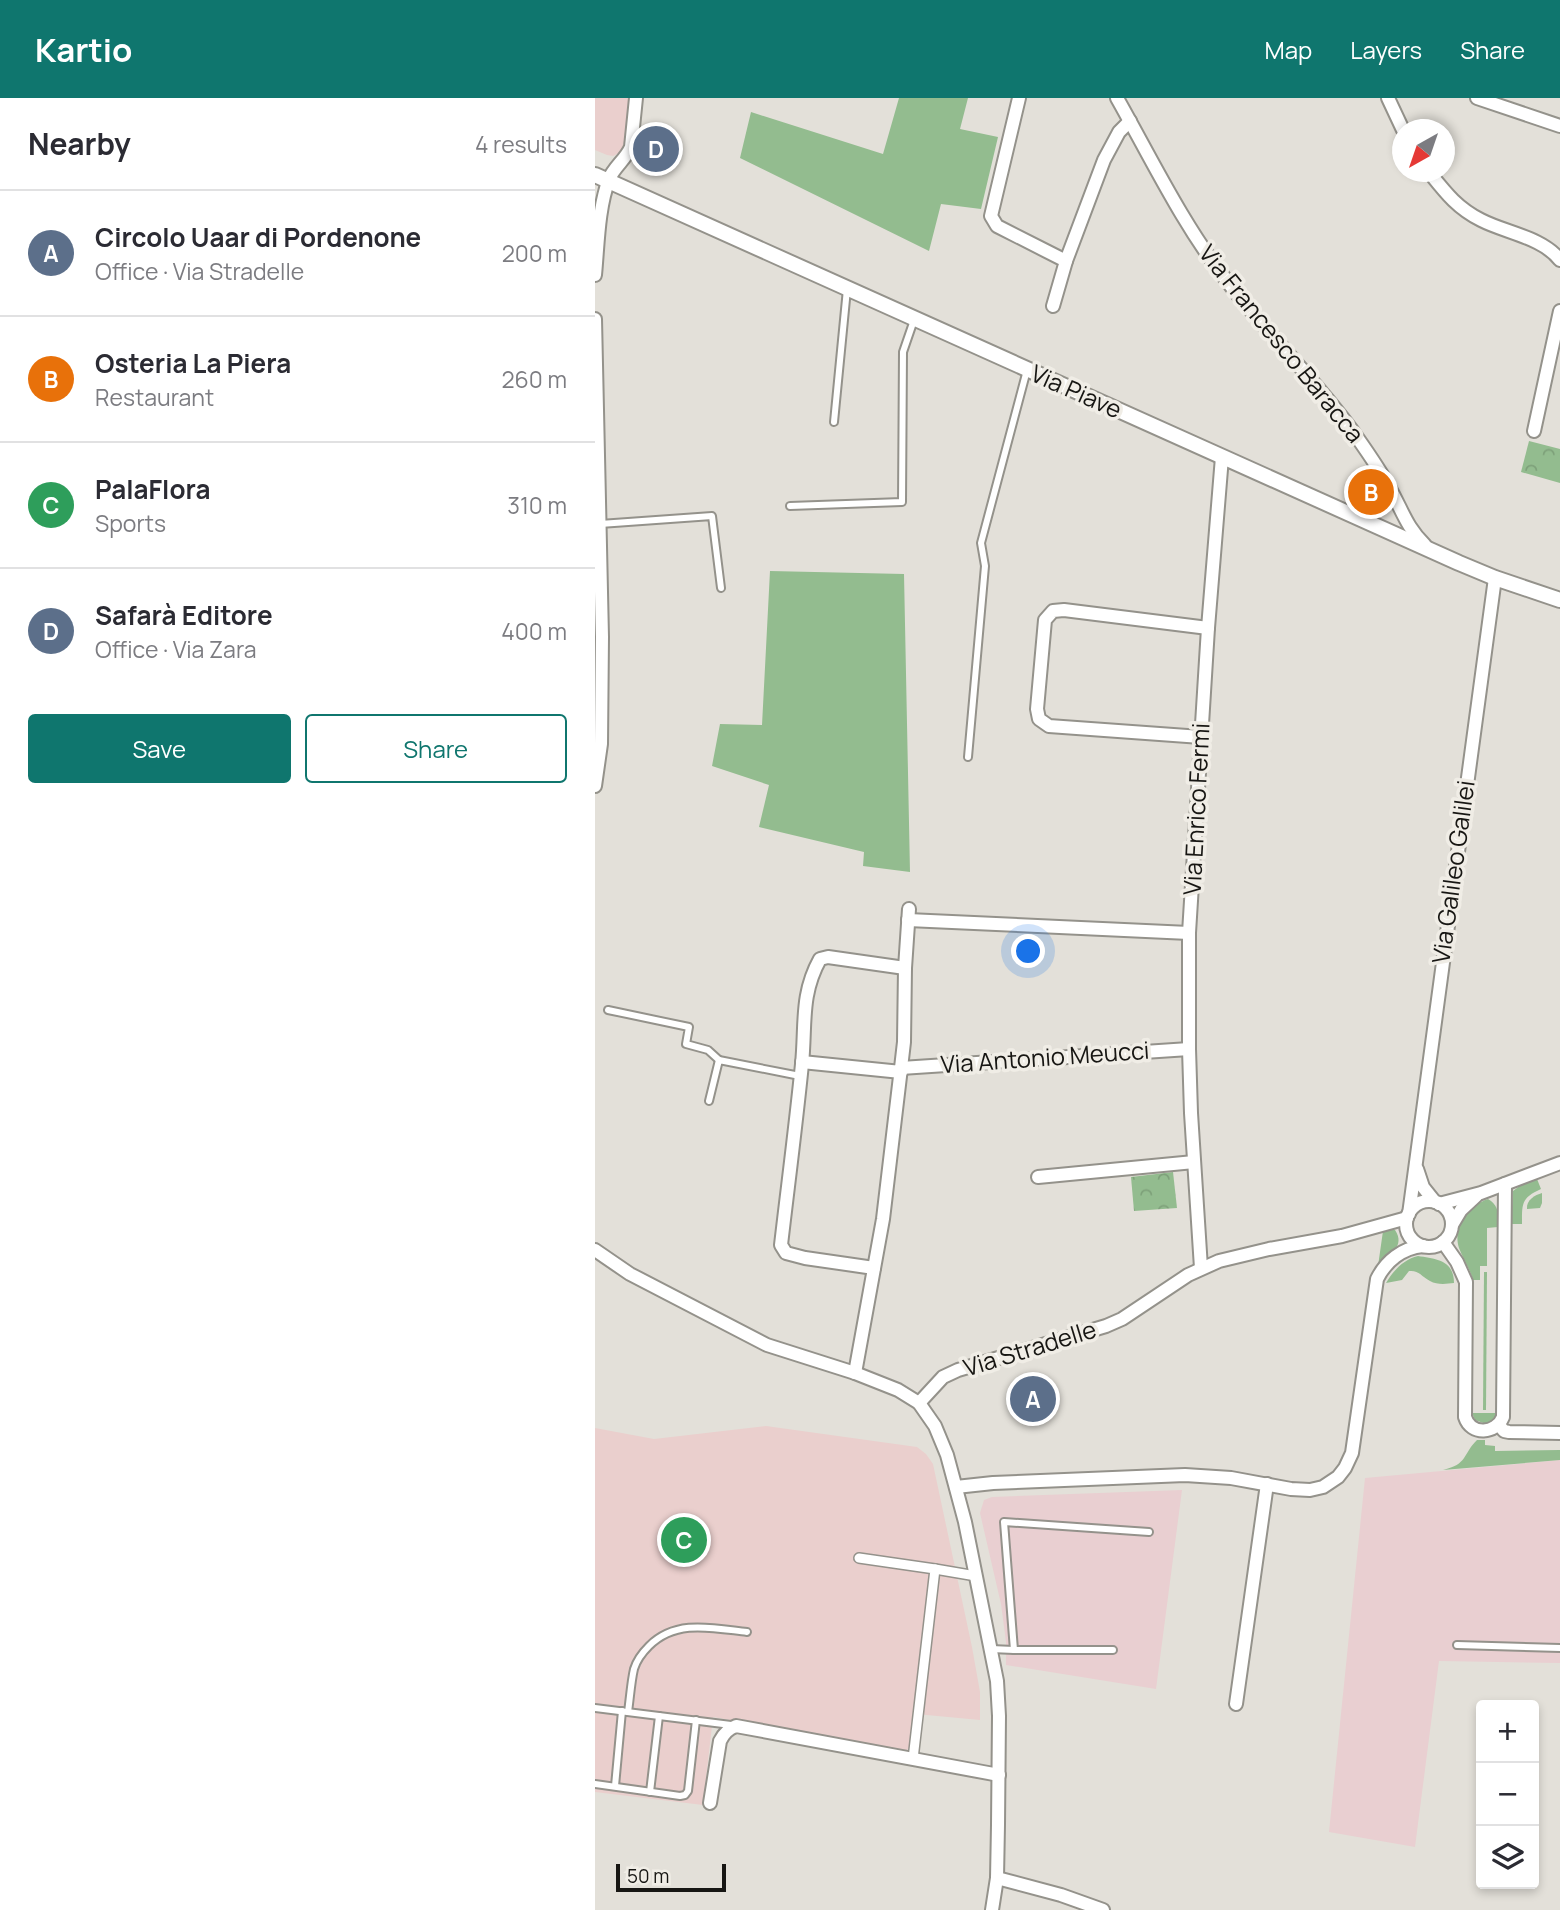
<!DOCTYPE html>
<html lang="en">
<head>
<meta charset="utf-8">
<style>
	body { margin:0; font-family:Manrope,sans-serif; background:#f7f7f7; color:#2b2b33 }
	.controls { position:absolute; right:21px; bottom:21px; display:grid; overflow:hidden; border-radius:7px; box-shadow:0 4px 10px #0003 }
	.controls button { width:63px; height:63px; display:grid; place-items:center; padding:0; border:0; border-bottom:2px solid #e1e1e2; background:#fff; color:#2b2b33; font:35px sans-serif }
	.compass { position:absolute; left:797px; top:21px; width:63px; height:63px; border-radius:50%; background:#fff; box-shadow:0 4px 10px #0003; rotate:220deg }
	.scale { position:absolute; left:21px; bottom:18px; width:110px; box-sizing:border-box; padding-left:7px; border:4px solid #171613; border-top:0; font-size:19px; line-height:24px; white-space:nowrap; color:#171613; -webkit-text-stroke:5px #f0ede6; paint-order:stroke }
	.you { position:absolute; left:434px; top:854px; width:24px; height:24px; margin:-18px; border:5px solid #fff; border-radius:50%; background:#1a73e8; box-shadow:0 0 0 10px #1a73e833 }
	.badge { display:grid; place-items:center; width:46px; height:46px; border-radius:50%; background:#0f766e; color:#fff; font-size:23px; font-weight:700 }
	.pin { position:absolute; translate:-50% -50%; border:4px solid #fff; box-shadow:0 2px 7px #0006 }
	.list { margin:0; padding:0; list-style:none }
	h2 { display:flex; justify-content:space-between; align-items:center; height:91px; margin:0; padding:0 28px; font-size:30px }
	h2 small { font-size:23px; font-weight:400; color:#7c7c81 }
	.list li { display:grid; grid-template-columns:46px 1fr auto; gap:21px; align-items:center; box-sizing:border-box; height:126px; padding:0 28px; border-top:2px solid #e1e1e2 }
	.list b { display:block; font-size:26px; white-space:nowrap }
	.list p { margin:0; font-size:23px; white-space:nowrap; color:#7c7c81 }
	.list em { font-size:23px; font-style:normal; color:#7c7c81 }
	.actions { display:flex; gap:14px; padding:21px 28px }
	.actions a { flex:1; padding:16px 0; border:2px solid #0f766e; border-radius:7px; text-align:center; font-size:24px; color:#0f766e }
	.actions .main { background:#0f766e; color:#fff }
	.icon { flex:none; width:38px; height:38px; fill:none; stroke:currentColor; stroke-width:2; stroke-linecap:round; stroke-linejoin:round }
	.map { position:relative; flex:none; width:965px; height:1812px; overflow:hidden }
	header { display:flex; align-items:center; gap:42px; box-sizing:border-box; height:98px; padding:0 35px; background:#0f766e; color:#fff }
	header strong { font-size:33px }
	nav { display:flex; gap:38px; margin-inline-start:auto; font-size:24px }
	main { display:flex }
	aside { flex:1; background:#fff }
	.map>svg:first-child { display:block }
</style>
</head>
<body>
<header>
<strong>Kartio</strong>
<nav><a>Map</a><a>Layers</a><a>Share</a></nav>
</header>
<main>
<aside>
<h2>Nearby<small>4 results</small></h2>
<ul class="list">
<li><span class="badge" style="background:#5c6f8a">A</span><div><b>Circolo Uaar di Pordenone</b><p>Office · Via Stradelle</p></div><em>200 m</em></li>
<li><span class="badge" style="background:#e8710a">B</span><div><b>Osteria La Piera</b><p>Restaurant</p></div><em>260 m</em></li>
<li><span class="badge" style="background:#2e9e5b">C</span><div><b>PalaFlora</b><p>Sports</p></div><em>310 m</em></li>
<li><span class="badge" style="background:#5c6f8a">D</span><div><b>Safarà Editore</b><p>Office · Via Zara</p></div><em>400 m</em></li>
</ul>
<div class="actions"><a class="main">Save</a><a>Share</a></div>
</aside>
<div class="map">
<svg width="965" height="1812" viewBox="0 0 965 1812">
	<defs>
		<pattern id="park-crowns" width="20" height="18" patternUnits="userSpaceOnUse" patternTransform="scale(1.75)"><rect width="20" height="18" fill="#93bc8f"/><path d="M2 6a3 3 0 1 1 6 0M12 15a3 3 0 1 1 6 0" fill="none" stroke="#7ea17a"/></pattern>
	</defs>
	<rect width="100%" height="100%" fill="#e3e0d9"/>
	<!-- industrial -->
	<g fill="#e9cfd1">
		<path d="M965,1362V1565L844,1563L820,1749L734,1734L770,1380Z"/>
		<path d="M587,1392L561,1591L411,1567V1544L406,1506L385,1415L389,1402L397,1399Z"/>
	</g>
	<!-- education -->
	<g fill="#eacfcd">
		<path d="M0,0H36L31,47L28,53L18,58L12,57L0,52Z"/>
		<path d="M171,1328L322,1349L331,1356L338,1366L377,1549L385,1594V1622L321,1616L315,1650L310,1653L118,1619L108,1707L0,1694V1330L59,1341Z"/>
	</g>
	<!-- green -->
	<g fill="#93bc8f">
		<path d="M304,0H373L365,31L403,39L386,111L346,106L334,153L145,60L156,14L288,56Z"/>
		<path d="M175,473L309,476L315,774L268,768L269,754L164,729L174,687L117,668L125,626L167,627Z"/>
		<path d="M942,1081L946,1091C926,1100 927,1106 927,1126H916L918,1093L926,1087Z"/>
		<path d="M947,1095V1105L945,1110L932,1111C931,1102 940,1097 947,1095Z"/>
		<path d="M893,1101C905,1108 903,1117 903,1129L892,1130V1168H885V1182H878C875,1171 868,1161 864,1150C857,1129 874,1107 893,1101Z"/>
		<path d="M794,1132H800C811,1148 794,1158 783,1168L788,1133Z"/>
		<path d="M823,1158C841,1161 859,1162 859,1185C851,1186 842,1187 835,1183C826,1178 824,1172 814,1173L807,1182L791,1185C798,1173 809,1161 823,1158Z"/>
		<path d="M889,1174H892L891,1312H888Z"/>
		<path d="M877,1315H902L899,1322L891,1326L880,1322Z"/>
		<path d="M882,1342H890V1347L900,1348V1353L965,1352V1362L848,1372C873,1366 867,1357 882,1342Z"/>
	</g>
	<!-- park -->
	<g fill="url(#park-crowns)">
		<path d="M934,343L965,351V385L926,374Z"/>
		<path d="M578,1074L582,1110L539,1113L536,1079Z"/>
	</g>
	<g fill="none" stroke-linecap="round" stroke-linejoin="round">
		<!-- service casing -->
		<g stroke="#94928b" stroke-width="10">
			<g id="service">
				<path d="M239,324L252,191"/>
				<path d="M195,408L307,404L308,254L319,222"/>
				<path d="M5,426L117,418L126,490"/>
				<path d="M373,659L390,468L386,445L432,272"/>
				<path d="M13,912L94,929L91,946L113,952L124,962"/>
				<path d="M114,1003L124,962L205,978"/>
				<path d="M862,1547L965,1550"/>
				<path d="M396,1551L419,1552H518"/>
				<path d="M419,1552L409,1424L554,1434"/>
				<path d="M0,1610L136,1627"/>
				<path d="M33,1614C35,1600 36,1584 39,1571C42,1561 47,1555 54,1548C81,1521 117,1530 152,1534"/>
				<path d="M0,1686L85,1698L90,1697L93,1693L101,1622"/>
				<path d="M20,1688L27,1613"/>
				<path d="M55,1694L64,1618"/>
			</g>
		</g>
		<!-- pedestrian casing -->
		<g stroke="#94928b" stroke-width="12">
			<g id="pedestrian">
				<path d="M264,1460L340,1471L318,1661"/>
				<path d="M340,1471L381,1478"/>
			</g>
		</g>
		<!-- minor casing -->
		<g stroke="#94928b" stroke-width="16">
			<g id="minor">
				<path d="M424,0L396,118L402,128L471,163L458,208"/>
				<path d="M522,0C557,62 588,127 632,183C672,236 720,281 759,335C771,352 784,370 794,389C807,411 811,429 830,447"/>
				<path d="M793,0L808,32"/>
				<path d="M882,0L965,28"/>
				<path d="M834,74C850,94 862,110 886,122C911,135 947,139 965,162"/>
				<path d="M471,163L509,62L524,34L535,23"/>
				<path d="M0,177C3,146 3,111 14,81C19,69 31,61 36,49L41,0"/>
				<path d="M0,221L7,539L6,646L0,688"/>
				<path d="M939,333L965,213"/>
				<path d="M606,639L454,628L444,621L442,611L450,522L458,513L469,512L613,530"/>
				<path d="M313,822L594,835"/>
				<path d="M207,964L306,974"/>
				<path d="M306,970L594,951"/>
				<path d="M822,1071L828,1089L840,1104"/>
				<path d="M443,1079L599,1064"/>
				<circle cx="834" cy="1126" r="23"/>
				<path d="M844,1106L886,1095L965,1065"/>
				<path d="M814,1116L900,480"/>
				<path d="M857,1127L866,1112L881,1098"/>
				<path d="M848,1144L862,1164L871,1184L870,1319C876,1338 901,1336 908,1319L910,1086"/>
				<path d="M0,1152L35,1176L172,1247L260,1275L303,1292L324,1305L340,1328L352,1357L370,1424L402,1583L404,1618L403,1727L402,1780L397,1812"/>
				<path d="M279,1170L210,1160L191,1155L186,1147C193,1087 201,1026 207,966C211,927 205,897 225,861L233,859L310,870"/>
				<path d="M606,1170L596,1015L594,951V835L613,530L627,359"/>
				<path d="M260,1275L288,1121L306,970L309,944L310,870L314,811"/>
				<path d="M324,1305L348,1279L363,1272L511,1228L527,1221L593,1177L624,1163L674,1151L747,1138L812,1120"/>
				<path d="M904,1327L909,1333L914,1334L965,1335"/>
				<path d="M361,1389L398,1385L590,1377L636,1380L696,1391L715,1392L728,1389L743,1379L750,1370L757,1355L782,1181C791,1163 807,1150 828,1148"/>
				<path d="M641,1606L672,1386"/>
				<path d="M115,1705L125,1643C129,1635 133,1631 141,1628L404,1677"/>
				<path d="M402,1780L466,1797L508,1812"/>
			</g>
		</g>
		<!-- tertiary casing -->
		<g stroke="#94928b" stroke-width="18">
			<path id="tertiary" d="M0,77L864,465L900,480L965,502"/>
		</g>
		<!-- service -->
		<use href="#service" stroke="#fff" stroke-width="6"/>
		<!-- pedestrian -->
		<use href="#pedestrian" stroke="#fff" stroke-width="9"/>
		<!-- minor -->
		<use href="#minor" stroke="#fff" stroke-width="12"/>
		<!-- tertiary -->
		<use href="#tertiary" stroke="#fff" stroke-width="14"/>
	</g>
	<g text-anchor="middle" stroke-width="7" stroke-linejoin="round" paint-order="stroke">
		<!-- street labels -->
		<g font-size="24" fill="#171613" stroke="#f0ede6">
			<text transform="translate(686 246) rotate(51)" y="8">Via Francesco Baracca</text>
			<text transform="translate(481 294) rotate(24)" y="8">Via Piave</text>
			<text transform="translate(602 711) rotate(-87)" y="8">Via Enrico Fermi</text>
			<text transform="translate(859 774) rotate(-82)" y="8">Via Galileo Galilei</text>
			<text transform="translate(450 960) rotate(-4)" y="8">Via Antonio Meucci</text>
			<text transform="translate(435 1251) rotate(-17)" y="8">Via Stradelle</text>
		</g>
	</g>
</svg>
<div class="controls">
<button>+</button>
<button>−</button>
<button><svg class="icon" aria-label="layers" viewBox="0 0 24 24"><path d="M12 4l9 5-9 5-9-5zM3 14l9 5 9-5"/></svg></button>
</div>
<svg class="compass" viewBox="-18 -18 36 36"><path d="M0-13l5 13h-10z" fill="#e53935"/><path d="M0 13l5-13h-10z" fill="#7c7c81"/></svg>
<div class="scale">50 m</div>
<div class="you"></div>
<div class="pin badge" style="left:438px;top:1301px;background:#5c6f8a">A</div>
<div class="pin badge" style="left:776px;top:394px;background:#e8710a">B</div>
<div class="pin badge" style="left:89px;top:1442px;background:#2e9e5b">C</div>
<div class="pin badge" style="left:61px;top:51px;background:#5c6f8a">D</div>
</div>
</main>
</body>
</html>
